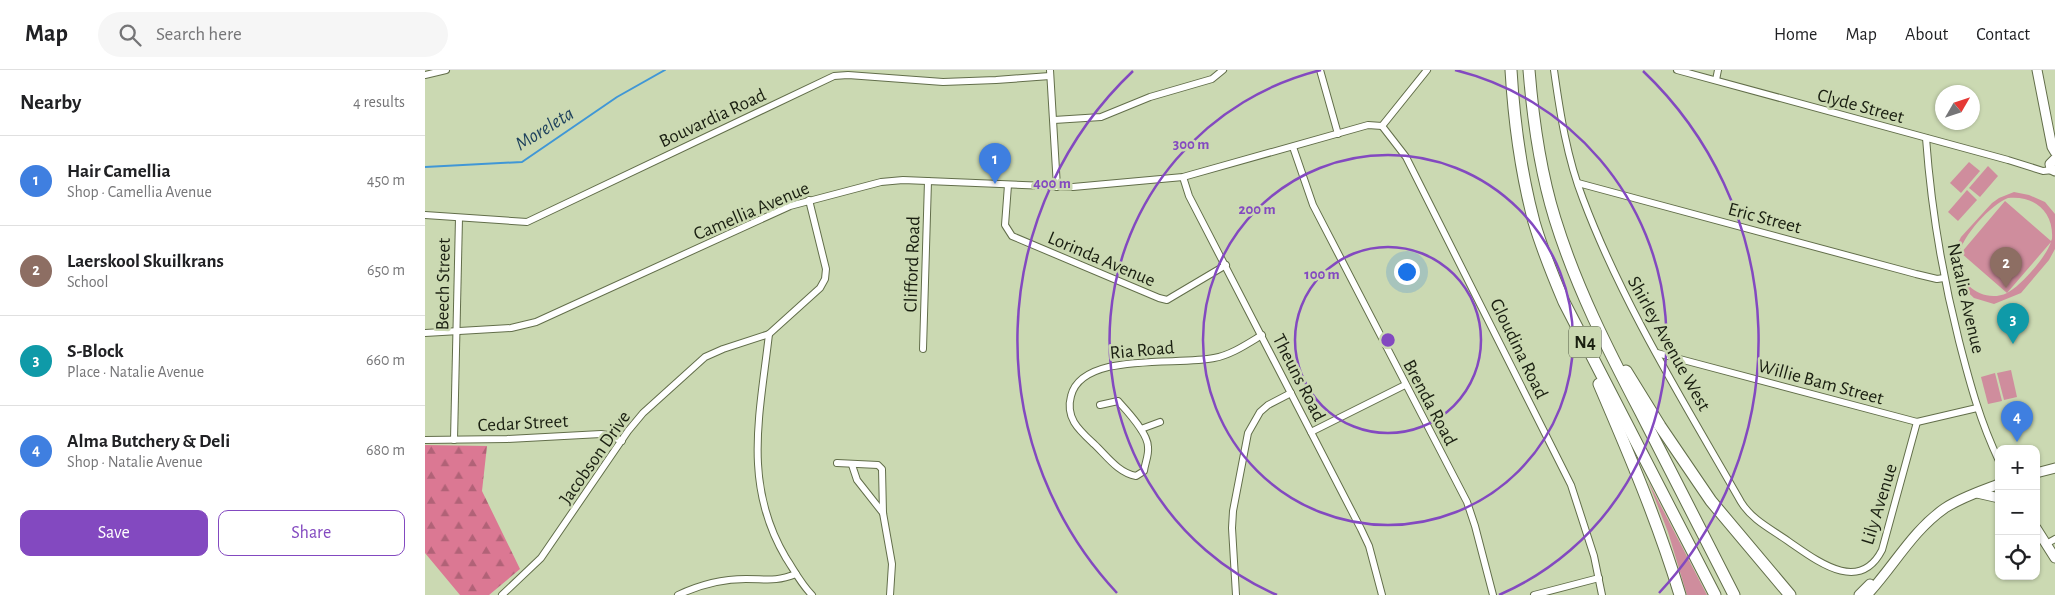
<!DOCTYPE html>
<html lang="en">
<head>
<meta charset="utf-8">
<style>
	body { margin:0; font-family:"Alegreya Sans",sans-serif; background:#f6f6f6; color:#202124 }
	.controls { position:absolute; right:15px; bottom:15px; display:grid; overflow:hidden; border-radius:10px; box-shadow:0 1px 4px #0004 }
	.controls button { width:45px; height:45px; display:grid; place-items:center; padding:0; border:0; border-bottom:1px solid #e0e0e0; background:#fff; color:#202124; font:25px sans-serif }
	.compass { position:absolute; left:1510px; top:15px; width:45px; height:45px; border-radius:50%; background:#fff; box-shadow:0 1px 4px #0004; rotate:51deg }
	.you { position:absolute; left:981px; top:201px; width:18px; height:18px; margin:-12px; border:4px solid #fff; border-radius:50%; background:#1a73e8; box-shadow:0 0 0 8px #1a73e833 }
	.badge { display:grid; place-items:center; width:32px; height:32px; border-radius:50%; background:#8349c0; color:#fff; font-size:16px; font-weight:700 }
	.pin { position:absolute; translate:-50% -41px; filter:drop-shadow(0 1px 2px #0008) }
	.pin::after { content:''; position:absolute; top:26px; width:18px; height:15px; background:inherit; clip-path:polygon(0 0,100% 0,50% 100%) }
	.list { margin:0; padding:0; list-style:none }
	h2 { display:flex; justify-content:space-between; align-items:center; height:65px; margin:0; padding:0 20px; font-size:21px }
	h2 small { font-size:16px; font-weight:400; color:#757577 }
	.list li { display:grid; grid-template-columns:32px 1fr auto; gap:15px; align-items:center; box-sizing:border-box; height:90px; padding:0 20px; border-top:1px solid #e0e0e0 }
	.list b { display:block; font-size:19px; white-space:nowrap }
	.list p { margin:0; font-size:16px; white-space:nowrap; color:#757577 }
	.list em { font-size:16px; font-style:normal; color:#757577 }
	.actions { display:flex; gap:10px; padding:15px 20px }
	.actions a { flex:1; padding:11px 0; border:1px solid #8349c0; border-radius:10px; text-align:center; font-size:18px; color:#8349c0 }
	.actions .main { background:#8349c0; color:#fff }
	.icon { flex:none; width:28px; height:28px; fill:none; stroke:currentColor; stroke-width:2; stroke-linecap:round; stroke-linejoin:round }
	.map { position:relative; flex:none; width:1630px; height:525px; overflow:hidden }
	header { display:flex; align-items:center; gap:30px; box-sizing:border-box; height:70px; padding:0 25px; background:#fff; border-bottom:1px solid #e0e0e0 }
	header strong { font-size:24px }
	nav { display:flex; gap:28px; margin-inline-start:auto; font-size:18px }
	.search { width:350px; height:45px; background:#f6f6f6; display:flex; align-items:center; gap:12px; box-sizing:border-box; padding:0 18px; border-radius:28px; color:#757577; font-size:19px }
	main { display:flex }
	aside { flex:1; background:#fff }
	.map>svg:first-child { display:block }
</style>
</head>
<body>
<header>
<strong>Map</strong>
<div class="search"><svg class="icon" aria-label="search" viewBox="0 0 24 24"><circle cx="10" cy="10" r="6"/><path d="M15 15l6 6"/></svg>Search here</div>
<nav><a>Home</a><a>Map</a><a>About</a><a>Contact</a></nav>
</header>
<main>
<aside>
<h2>Nearby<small>4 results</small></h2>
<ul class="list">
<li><span class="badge" style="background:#3f7fe0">1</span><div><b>Hair Camellia</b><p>Shop · Camellia Avenue</p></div><em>450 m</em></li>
<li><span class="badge" style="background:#8d6e63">2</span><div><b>Laerskool Skuilkrans</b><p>School</p></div><em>650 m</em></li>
<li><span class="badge" style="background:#0f9aa8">3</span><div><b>S-Block</b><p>Place · Natalie Avenue</p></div><em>660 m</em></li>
<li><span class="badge" style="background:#3f7fe0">4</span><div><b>Alma Butchery &amp; Deli</b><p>Shop · Natalie Avenue</p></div><em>680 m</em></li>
</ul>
<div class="actions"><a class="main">Save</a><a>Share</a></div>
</aside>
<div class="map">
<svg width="1630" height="525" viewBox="0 0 1630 525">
	<defs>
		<pattern id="forest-firs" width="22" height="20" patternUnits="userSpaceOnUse" patternTransform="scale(1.25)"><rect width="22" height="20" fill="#db7893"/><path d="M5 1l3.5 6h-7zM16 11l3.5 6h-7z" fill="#b16277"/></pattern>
	</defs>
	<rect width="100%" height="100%" fill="#cbd9b2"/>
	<!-- grass -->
	<g fill="#cf8d9d" fill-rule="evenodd">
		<path d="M1544,92L1555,101L1536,123L1525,113Z"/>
		<path d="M1563,96L1573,106L1555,127L1544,118Z"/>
		<path d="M1542,120L1552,130L1533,151L1523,142Z"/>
		<path d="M1589,122L1604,125L1620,132L1630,144V179L1624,190L1596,223L1569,234L1549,228L1535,215L1530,205L1528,183L1536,167L1567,133L1574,128ZM1583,128C1609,125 1629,142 1627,169L1626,171L1580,131L1536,183L1582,223C1559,234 1532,214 1533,190C1533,170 1565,135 1583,128ZM1626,172C1621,187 1596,216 1582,223Z"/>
		<path d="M1586,300L1592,327L1579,330L1572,303Z"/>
		<path d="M1570,303L1577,331L1563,334L1556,307Z"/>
		<path d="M1223,411L1282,525H1262L1243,462Z"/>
	</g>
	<!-- forest -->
	<path fill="url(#forest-firs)" d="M0,375L62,376L57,421L95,499L64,525H35L0,483Z"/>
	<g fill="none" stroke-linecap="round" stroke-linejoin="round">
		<!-- stream -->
		<path stroke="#4097d6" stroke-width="2" d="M0,97L97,92L192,27L240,0"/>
		<!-- street casing -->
		<g stroke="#626e4a" stroke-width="8">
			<g id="street">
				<path d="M625,0L632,117"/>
				<path d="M895,0L913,64"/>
				<path d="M1129,0C1135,43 1142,88 1158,129C1198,235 1260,334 1316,432C1327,450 1346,459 1363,471C1391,490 1434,525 1457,480L1492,352"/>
				<path d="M1252,0L1583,90L1618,101L1628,100"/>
				<path d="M0,5L21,0"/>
				<path d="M1291,10L1293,0"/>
				<path d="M629,50L676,47L725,27L787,9L798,0"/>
				<path d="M957,56L981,87L1146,415L1169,486L1177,525"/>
				<path d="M957,56L1002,0"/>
				<path d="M1501,68C1506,137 1517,204 1534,271C1545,314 1555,351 1574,391"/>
				<path d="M868,77L888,135L1042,432L1050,456L1068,525"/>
				<path d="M758,107L764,126L936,459L944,476L957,525"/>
				<path d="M1153,113L1491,204L1512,209L1519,208"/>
				<path d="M583,115L580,155L587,166L734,228L742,230L747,227L801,195"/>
				<path d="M0,145L102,152L409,6L423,5L518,12L571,10L625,6"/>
				<path d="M0,263L86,258L111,252L365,136L456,112L478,110L648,117L758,107L943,55L957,56"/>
				<path d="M344,264C335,344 317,414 361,488C369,500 376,514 387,525"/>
				<path d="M498,279L503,111"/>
				<path d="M1232,283L1492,352L1552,338"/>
				<path d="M675,335L693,331C702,341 723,363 723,377C724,385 720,393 719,401L711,406C693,403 681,385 669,374C654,360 640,348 646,326C657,281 753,296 789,288C806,285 822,274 837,265"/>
				<path d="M716,359L735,352"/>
				<path d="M886,362L980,315"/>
				<path d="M0,370L82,369L176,364L183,365L197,371"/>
				<path d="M29,370L34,148"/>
				<path d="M412,393L453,395L457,399L458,443L467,494L465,525"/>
				<path d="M427,395L432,410L458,443"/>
				<path d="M1621,474L1630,469"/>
				<path d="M77,525L116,488L203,361L218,343L280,287L298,279L344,264L395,218L400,209L401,199L384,130"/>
				<path d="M253,525C274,515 298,509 321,509C342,509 350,512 371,504"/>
				<path d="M811,525L807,458L808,441L823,363L835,342L843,335L866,323"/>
				<path d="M1109,525L1174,508"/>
			</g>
		</g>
		<!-- secondary casing -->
		<g stroke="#626e4a" stroke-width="11">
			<g id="secondary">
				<path d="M1612,0L1627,77L1630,82"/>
				<path d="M1630,89L1625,94L1626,99L1630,101"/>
				<path d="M1611,403L1630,398"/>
				<path d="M1552,423L1574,428"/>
				<path d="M1611,458L1630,488"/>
				<path d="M1434,525L1445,514"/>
				<path d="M1442,525C1469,496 1487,461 1520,438C1537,427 1556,421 1574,414"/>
			</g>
		</g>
		<!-- highway casing -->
		<g stroke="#626e4a" stroke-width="13">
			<g id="highway">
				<path d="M1086,0C1089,51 1096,103 1109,152C1117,179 1128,206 1139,232L1290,525"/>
				<path d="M1104,0C1108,50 1115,101 1130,149C1151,217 1183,280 1216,343C1247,404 1278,464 1309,525"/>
				<path d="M1201,301L1235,356L1286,431L1365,525"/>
				<path d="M1174,314C1204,384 1233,452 1255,525"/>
			</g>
		</g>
		<!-- street -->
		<use href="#street" stroke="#fff" stroke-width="6"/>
		<!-- secondary -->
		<use href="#secondary" stroke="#fff" stroke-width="9"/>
		<!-- highway -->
		<use href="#highway" stroke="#fff" stroke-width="11"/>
	</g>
	<!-- distance rings -->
	<g fill="none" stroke="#8349c0" stroke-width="2.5">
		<circle cx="963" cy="270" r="93"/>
		<circle cx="963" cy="270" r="185"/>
		<path d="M852 525A278 278 0 0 1 896 0M1030 0A278 278 0 0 1 1074 525"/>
		<path d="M692 523A371 371 0 0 1 708 1M1218 1A371 371 0 0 1 1234 523"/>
	</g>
	<g text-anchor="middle" stroke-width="5" stroke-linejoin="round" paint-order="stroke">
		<!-- shield labels -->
		<rect fill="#cbd9b2" stroke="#4f5741" stroke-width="1" x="1144" y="256.5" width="32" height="31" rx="4"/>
		<g font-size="18" font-weight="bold" fill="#1a1f11">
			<text x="1160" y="278">N4</text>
		</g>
		<!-- street labels -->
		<g font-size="19" fill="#1a1f11" stroke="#cbd9b2">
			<text transform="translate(1436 35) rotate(15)" y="7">Clyde Street</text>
			<text transform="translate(287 47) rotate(-25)" y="7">Bouvardia Road</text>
			<text transform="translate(326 140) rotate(-23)" y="7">Camellia Avenue</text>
			<text transform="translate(1340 147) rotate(15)" y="7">Eric Street</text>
			<text transform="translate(677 188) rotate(23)" y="7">Lorinda Avenue</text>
			<text transform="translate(486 194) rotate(-88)" y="7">Clifford Road</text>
			<text transform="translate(17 214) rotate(-89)" y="7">Beech Street</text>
			<text transform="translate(1542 228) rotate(77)" y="7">Natalie Avenue</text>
			<text transform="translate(1245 273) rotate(61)" y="7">Shirley Avenue West</text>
			<text transform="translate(1095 278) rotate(64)" y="7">Gloudina Road</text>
			<text transform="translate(717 279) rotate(-5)" y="7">Ria Road</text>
			<text transform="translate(875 307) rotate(63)" y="7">Theuns Road</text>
			<text transform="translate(1396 311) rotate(15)" y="7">Willie Bam Street</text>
			<text transform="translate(1006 332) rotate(62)" y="7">Brenda Road</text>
			<text transform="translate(98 352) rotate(-3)" y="7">Cedar Street</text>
			<text transform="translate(169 387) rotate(-55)" y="7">Jacobson Drive</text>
			<text transform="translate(1453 434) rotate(-73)" y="7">Lily Avenue</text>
		</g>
		<!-- water labels -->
		<g font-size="20" font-style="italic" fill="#1f425d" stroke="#cbd9b2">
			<text transform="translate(119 58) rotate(-32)" y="7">Moreleta</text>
		</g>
	</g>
	<circle cx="963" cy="270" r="8" fill="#8349c0" stroke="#cbd9b2" stroke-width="2.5"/>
	<g font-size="15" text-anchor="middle" font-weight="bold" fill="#8349c0" stroke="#cbd9b2" stroke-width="5" stroke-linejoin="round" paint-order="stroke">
		<text x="766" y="79">300 m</text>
		<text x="627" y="118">400 m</text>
		<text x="832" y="144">200 m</text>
		<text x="897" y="209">100 m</text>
	</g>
</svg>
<div class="controls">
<button>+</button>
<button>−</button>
<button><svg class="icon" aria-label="locate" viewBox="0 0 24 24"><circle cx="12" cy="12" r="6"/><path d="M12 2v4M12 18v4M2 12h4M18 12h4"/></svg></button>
</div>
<svg class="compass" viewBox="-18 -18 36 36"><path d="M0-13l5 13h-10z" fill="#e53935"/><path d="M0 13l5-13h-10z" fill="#757577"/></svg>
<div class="you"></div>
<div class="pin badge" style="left:570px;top:114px;background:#3f7fe0">1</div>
<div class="pin badge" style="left:1581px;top:218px;background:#8d6e63">2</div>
<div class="pin badge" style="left:1588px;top:274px;background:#0f9aa8">3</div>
<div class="pin badge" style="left:1592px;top:372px;background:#3f7fe0">4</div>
</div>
</main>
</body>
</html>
